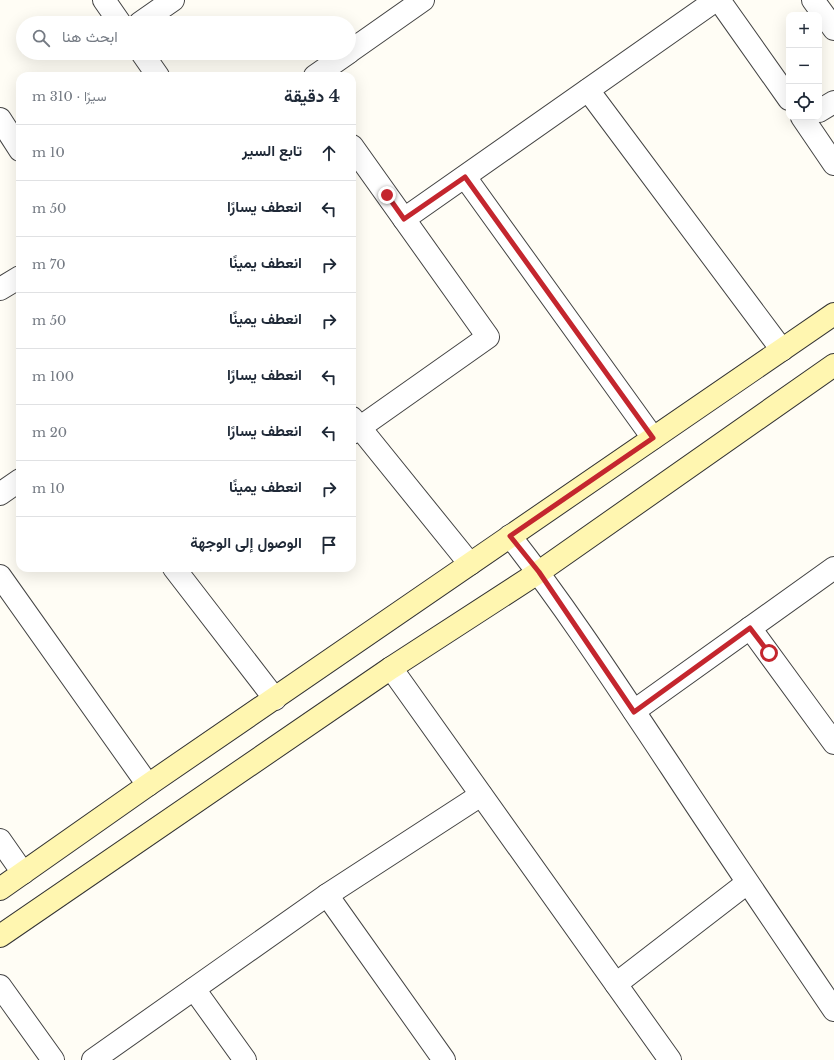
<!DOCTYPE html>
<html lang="ar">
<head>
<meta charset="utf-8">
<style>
	body { margin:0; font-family:"Libre Baskerville",Vazirmatn,serif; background:#f6f6f7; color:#1f2937; direction:rtl }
	.controls { position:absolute; right:12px; top:12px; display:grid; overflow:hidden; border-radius:8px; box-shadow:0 4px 16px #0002 }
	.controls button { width:36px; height:36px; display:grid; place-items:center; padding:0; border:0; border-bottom:1px solid #e0e1e3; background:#fff; color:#1f2937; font:20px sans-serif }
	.stop { position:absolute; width:12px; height:12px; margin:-9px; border:3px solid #c4262e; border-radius:50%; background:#fff }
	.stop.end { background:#c4262e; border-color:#fff; box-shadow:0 1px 4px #0008 }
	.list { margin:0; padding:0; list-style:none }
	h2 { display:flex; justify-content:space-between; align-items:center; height:52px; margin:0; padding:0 16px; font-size:17px }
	h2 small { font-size:13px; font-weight:400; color:#747a83 }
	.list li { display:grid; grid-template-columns:26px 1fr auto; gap:12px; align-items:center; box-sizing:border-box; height:56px; padding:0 16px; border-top:1px solid #e0e1e3 }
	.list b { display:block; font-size:15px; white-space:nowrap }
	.list em { font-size:13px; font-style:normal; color:#747a83 }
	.icon { flex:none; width:22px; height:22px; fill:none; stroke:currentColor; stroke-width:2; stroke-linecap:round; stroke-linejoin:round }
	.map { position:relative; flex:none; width:834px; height:1060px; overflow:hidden; direction:ltr }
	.search { position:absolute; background:#fff; box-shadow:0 4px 16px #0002; left:16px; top:16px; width:340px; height:44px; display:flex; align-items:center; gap:10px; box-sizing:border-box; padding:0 14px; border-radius:22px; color:#747a83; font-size:15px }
	.panel { position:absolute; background:#fff; box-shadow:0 4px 16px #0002; left:16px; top:72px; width:340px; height:500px; border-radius:12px; direction:rtl }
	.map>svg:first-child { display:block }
</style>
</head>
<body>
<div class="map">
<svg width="834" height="1060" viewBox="0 0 834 1060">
	<rect width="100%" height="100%" fill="#fffdf5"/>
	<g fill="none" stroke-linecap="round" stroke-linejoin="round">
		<!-- street casing -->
		<g stroke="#444" stroke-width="24">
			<g id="street">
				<path d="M104,0L120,23"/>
				<path d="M719,0L789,99"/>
				<path d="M813,0L834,29"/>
				<path d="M140,23L173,0"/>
				<path d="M349,52L423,0"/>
				<path d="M142,53L158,76"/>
				<path d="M315,76L348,53"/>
				<path d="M588,90L782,350"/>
				<path d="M819,111L834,102"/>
				<path d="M802,117L834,164"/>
				<path d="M0,119L20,150"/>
				<path d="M352,146L488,337L352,433"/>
				<path d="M465,177L653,438"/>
				<path d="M404,219L716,0"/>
				<path d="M0,289L20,277"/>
				<path d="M352,418L470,564"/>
				<path d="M0,494L20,480"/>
				<path d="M510,536C568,610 619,689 671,767C724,848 779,929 834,1010"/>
				<path d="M174,568L275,699"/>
				<path d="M0,576L148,785"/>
				<path d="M750,628L834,743"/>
				<path d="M391,668L670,1060"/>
				<path d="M634,711L834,568"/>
				<path d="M0,840L23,873"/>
				<path d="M327,895L444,1060"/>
				<path d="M616,984L747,883"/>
				<path d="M0,986L53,1060"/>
				<path d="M194,989L245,1060"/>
				<path d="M93,1060L327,895L481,795"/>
			</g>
		</g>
		<!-- secondary casing -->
		<g stroke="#333" stroke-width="24">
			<g id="secondary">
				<path d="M0,889L148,785L834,314"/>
				<path d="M0,936L391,668L539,572L834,365"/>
			</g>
		</g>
		<!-- street -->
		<use href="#street" stroke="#fff" stroke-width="22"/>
		<!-- secondary -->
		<use href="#secondary" stroke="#fff6b0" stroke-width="22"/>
	</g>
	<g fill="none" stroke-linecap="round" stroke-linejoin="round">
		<!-- route -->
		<path stroke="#c4262e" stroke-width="5" d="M387,195L404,219L465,177L653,438L510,536L539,572L634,712L750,628L769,653"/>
	</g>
</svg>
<div class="controls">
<button>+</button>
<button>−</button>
<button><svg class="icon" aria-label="locate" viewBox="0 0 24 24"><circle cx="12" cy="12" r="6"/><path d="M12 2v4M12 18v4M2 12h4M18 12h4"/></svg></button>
</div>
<div class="stop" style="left:769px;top:653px"></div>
<div class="stop end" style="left:387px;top:195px"></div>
<div class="search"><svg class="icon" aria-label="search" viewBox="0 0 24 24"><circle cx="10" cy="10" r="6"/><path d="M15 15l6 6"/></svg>ابحث هنا</div>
<section class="panel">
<h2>4 دقيقة<small>سيرًا · 310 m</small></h2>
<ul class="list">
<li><svg class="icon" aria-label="ahead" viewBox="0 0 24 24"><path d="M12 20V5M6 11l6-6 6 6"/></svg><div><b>تابع السير</b></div><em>10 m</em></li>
<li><svg class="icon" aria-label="left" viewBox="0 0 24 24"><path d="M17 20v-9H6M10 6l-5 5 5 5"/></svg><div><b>انعطف يسارًا</b></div><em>50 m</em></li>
<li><svg class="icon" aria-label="right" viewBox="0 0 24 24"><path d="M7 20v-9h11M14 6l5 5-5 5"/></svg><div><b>انعطف يمينًا</b></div><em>70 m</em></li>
<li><svg class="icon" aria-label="right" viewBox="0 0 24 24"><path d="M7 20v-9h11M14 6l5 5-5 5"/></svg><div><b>انعطف يمينًا</b></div><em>50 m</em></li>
<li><svg class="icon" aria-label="left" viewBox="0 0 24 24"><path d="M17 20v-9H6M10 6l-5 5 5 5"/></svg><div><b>انعطف يسارًا</b></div><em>100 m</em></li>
<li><svg class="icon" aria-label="left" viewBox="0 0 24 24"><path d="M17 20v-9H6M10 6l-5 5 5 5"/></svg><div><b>انعطف يسارًا</b></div><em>20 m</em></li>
<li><svg class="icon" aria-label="right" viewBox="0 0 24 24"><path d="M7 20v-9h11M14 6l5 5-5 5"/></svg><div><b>انعطف يمينًا</b></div><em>10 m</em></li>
<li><svg class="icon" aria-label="arrive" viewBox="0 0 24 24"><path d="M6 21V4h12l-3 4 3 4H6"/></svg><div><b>الوصول إلى الوجهة</b></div></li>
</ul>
</section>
</div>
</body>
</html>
